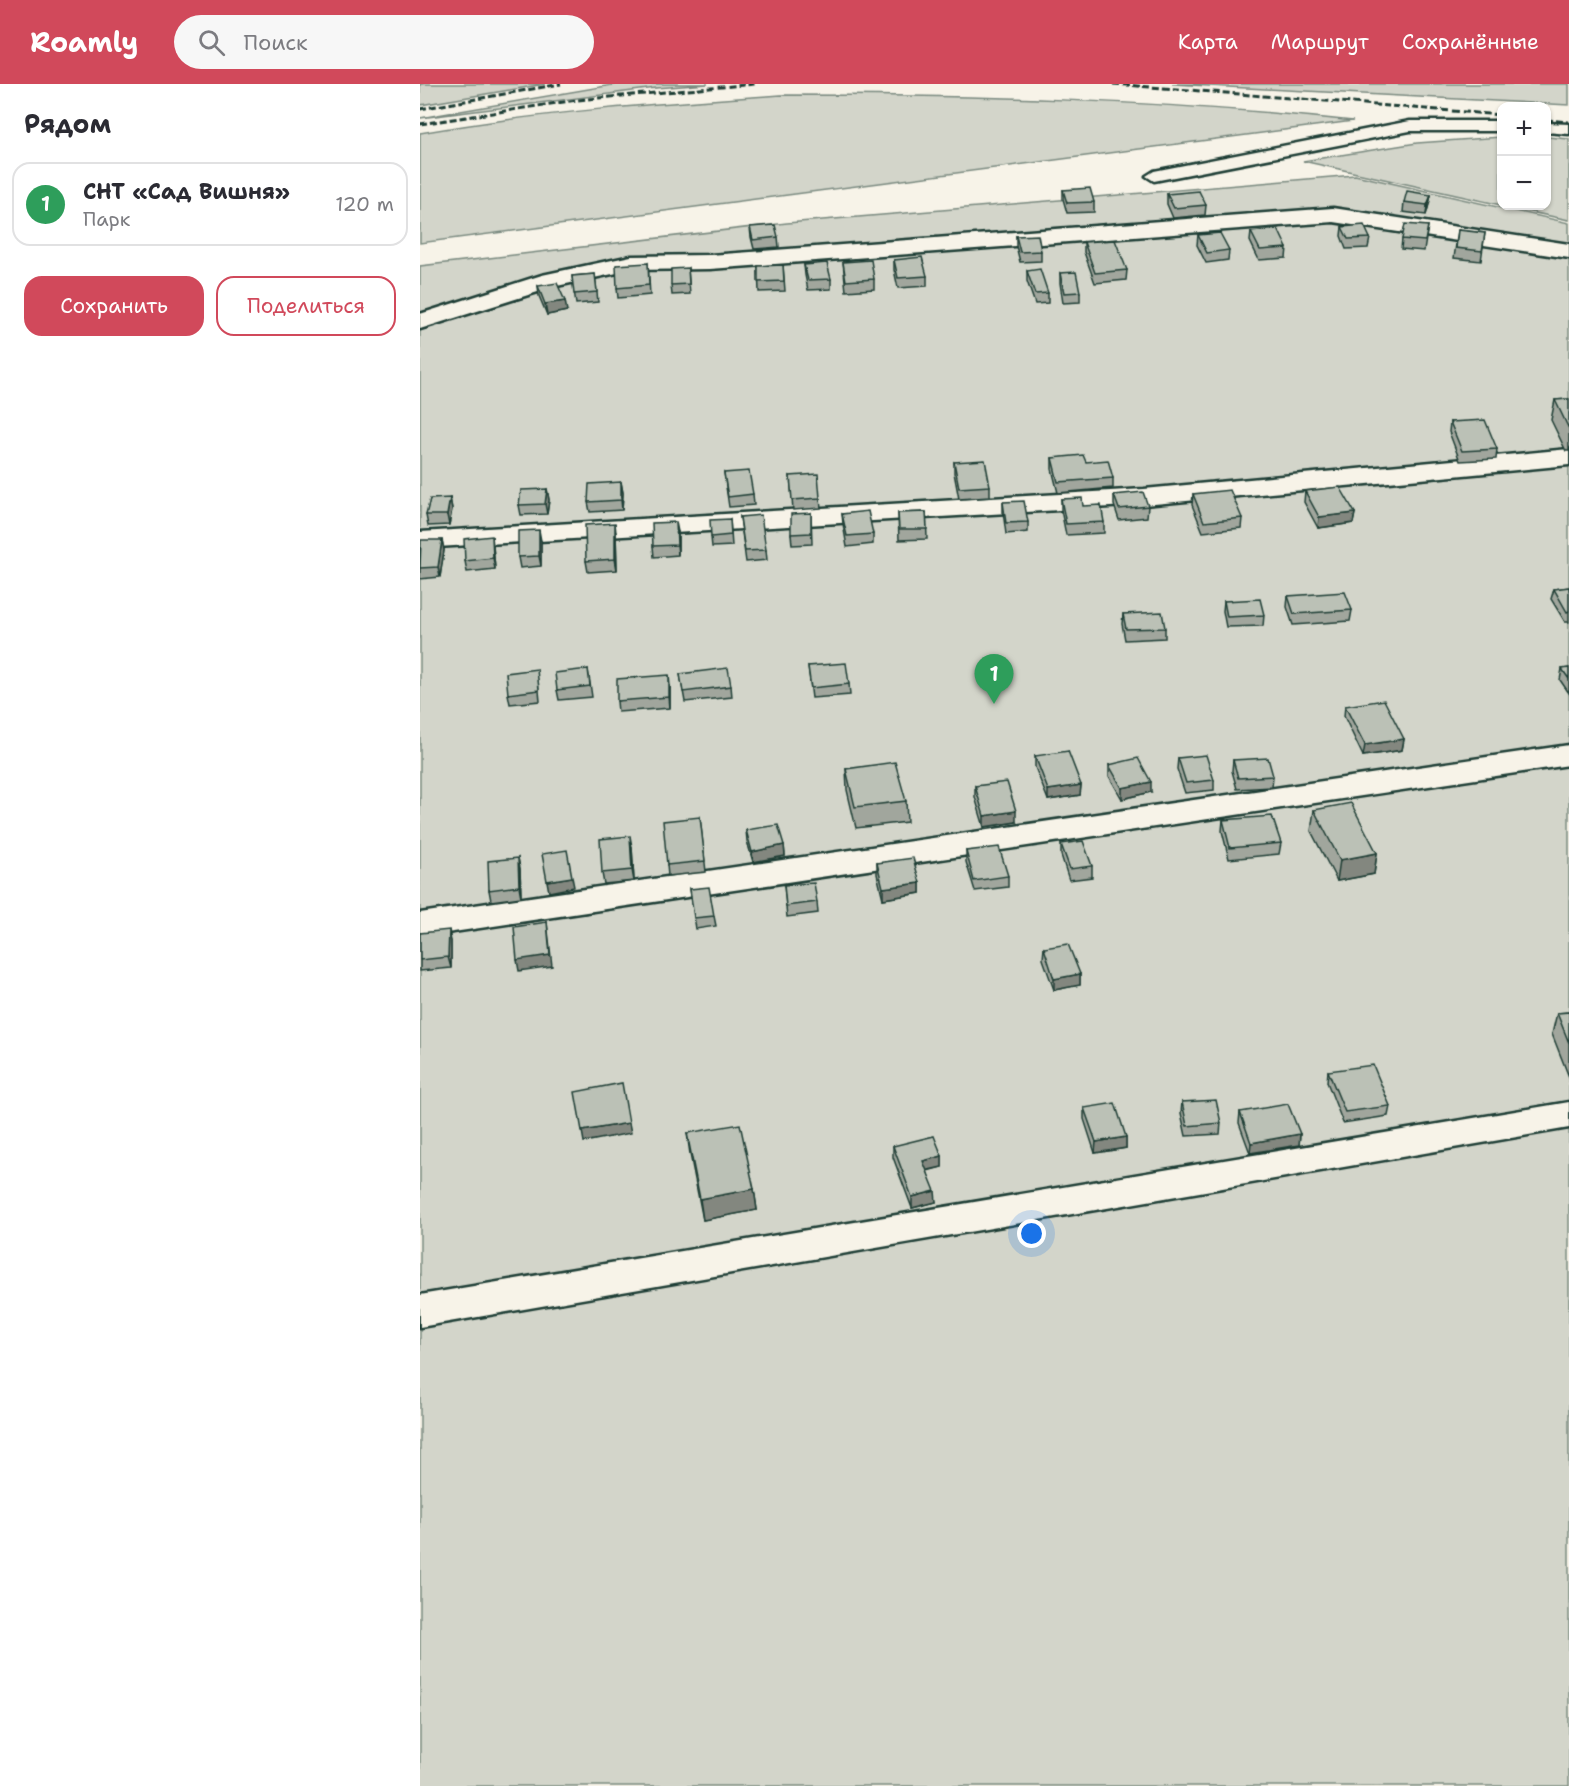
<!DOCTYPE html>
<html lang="ru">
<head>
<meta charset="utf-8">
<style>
	body { margin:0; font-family:"Shantell Sans",sans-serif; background:#f7f7f7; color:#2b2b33 }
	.controls { position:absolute; right:18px; top:18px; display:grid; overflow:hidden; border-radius:12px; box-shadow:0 2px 4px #0004 }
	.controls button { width:54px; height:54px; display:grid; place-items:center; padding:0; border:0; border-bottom:2px solid #e1e1e2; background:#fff; color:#2b2b33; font:30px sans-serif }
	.you { position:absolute; left:612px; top:1150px; width:21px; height:21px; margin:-15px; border:4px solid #fff; border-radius:50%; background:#1a73e8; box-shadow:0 0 0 9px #1a73e833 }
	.badge { display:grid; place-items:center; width:39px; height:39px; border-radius:50%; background:#d1495b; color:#fff; font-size:20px; font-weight:700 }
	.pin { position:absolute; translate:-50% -50px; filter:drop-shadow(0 2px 3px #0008) }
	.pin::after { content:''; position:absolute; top:32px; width:21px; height:18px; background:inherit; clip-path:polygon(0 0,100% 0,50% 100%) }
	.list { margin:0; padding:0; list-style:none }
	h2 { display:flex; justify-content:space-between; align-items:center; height:78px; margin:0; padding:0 24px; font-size:26px }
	h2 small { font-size:20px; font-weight:400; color:#7c7c81 }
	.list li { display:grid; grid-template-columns:39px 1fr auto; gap:18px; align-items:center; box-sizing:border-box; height:84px; margin:0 12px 12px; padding:0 12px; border:2px solid #e1e1e2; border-radius:18px }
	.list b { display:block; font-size:22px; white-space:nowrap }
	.list p { margin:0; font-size:20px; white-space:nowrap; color:#7c7c81 }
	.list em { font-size:20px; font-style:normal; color:#7c7c81 }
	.actions { display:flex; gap:12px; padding:18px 24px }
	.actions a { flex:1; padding:14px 0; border:2px solid #d1495b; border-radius:18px; text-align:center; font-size:21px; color:#d1495b }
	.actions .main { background:#d1495b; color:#fff }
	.icon { flex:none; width:33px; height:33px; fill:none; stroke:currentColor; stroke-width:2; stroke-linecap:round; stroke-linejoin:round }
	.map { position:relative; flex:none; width:1149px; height:1702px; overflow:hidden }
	header { display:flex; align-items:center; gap:36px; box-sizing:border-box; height:84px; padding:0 30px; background:#d1495b; color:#fff }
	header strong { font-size:28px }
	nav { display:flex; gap:33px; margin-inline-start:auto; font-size:21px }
	.search { width:420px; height:54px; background:#f7f7f7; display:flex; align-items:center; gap:15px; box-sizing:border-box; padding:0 21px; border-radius:33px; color:#7c7c81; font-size:22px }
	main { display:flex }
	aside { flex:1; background:#fff }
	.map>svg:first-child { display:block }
</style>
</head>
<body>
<header>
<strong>Roamly</strong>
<div class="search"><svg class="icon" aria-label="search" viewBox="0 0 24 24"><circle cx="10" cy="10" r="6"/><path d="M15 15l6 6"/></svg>Поиск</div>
<nav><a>Карта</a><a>Маршрут</a><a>Сохранённые</a></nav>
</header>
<main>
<aside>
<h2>Рядом<small></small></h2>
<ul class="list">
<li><span class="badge" style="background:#2e9e5b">1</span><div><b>СНТ «Сад Вишня»</b><p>Парк</p></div><em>120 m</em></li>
</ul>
<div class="actions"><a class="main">Сохранить</a><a>Поделиться</a></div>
</aside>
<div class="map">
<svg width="1149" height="1702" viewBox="0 0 1149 1702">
	<rect width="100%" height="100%" fill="#f7f3e8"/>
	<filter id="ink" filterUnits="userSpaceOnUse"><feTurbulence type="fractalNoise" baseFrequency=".0167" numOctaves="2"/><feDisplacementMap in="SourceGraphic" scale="12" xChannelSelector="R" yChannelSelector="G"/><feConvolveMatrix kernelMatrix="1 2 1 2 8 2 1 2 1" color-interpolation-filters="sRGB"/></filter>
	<g filter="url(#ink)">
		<!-- green -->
		<g fill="#d3d5ca" stroke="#79897f" stroke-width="1.5">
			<path d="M0,0H125L0,21Z"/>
			<path d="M198,0H288L236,4L0,34Z"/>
			<path d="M752,0H1149V21Z"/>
			<path d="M361,11C552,11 743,16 933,37L0,159V49C120,28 240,19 361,11Z"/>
			<path d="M1081,53V121L883,77L997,59Z"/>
			<path d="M1127,53L1149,55V136L1082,122H1126Z"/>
			<path d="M935,91L1149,139V1702H0V182L367,139Z"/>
		</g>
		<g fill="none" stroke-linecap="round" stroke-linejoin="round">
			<!-- service casing -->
			<g stroke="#1f3d34" stroke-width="5">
				<g id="service">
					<path d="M990,37H1082V47H990L734,97L726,92L734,87Z"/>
					<path d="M1126,39L1149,40V50L1126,48Z"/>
				</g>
			</g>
			<!-- minor casing -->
			<g stroke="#1f3d34" stroke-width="5">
				<g id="minor">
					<path d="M913,124L1149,160V174L913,138L290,185L211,186L137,202L0,245V230L122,191L211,172L290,171Z"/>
					<path d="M1149,365V381L724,421L0,464V448L724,405Z"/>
					<path d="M1149,661V681L0,853V829Z"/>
					<path d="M1149,1018V1044L0,1243V1211Z"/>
				</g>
			</g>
			<!-- service -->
			<use href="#service" fill="#f7f3e8" fill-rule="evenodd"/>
			<!-- minor -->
			<use href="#minor" fill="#f7f3e8" fill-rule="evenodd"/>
			<!-- rail -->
			<g stroke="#1f3d34" stroke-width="3" stroke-dasharray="7 3" stroke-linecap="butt">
				<path d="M693,0L1082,31"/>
				<path d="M0,25L141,0"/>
				<path d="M1126,36L1149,38"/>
				<path d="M0,40L157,16L335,0"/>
			</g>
		</g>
		<!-- wall -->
		<g fill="#a1a69d" stroke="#1f3d34" stroke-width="1.5">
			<path d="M643,106L674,118V128L647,129L643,115Z"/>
			<path d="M747,110L786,121L785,131L753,134L747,120Z"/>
			<path d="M1011,111L1009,120L1006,131L983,128L984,118Z"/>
			<path d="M1008,142L1004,167L981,165L982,155Z"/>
			<path d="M330,143L358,153L359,163L334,165L331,153Z"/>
			<path d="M922,143L950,154L948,164L926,165L921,152Z"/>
			<path d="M1038,146L1065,149L1061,177L1034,174Z"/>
			<path d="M831,148L867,164L866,174L839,176L830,157Z"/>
			<path d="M778,151L809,166L808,176L786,179L777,161Z"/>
			<path d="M596,152L621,167V177L600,178L596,162Z"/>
			<path d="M664,158L707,186L706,196L675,199L664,168Z"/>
			<path d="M474,176L507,192V202L478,204L474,186Z"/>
			<path d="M423,178L454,195V205L426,207Z"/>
			<path d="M228,179L230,211L198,214L197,204Z"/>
			<path d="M363,181L365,207L339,208L338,182Z"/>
			<path d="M384,181L411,195V205L388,206L385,191Z"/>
			<path d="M268,184L270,210L252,211L251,201Z"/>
			<path d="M607,187L628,209V219L615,220L607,197Z"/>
			<path d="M640,189L660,208V218L643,219L640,199Z"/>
			<path d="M175,190L178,218L156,220L152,192Z"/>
			<path d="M118,202L147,227L127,231L119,212Z"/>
			<path d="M1149,315V367H1146L1131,336L1135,316Z"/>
			<path d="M1030,338L1077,365L1076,375L1040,377L1029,348Z"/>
			<path d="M632,374L666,378L693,394V404L638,409L632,385Z"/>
			<path d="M534,378L570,402V413L539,415L534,389Z"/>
			<path d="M304,389L333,410L334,421L309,423Z"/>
			<path d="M370,392L400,414L401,424L373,426Z"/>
			<path d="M201,398L203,409L202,426L170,428L168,418Z"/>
			<path d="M127,405L129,416L127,430L101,431L99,421Z"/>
			<path d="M885,407L935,429L933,439L898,444L884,418Z"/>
			<path d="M773,410L822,434L821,444L783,448L772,421Z"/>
			<path d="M694,411L728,422L727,433L699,436L694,421Z"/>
			<path d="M30,414L32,425L29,441L8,442L6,431Z"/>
			<path d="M641,415L663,422L684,438V449L646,451L641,426Z"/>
			<path d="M583,418L608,438V448L586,450L583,428Z"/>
			<path d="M506,428L507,455L479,456L478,429Z"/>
			<path d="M391,429L392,460L372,461L371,450Z"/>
			<path d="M422,430L453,450V460L427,463L423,440Z"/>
			<path d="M320,433L346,466L347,476L326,478Z"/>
			<path d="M310,435L312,462L292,463L291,453Z"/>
			<path d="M258,448V471L234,473L233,462Z"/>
			<path d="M196,449L197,486L168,488L166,477Z"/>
			<path d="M22,456L24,466L20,493L0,495V460Z"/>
			<path d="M121,457V482L100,484L98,473Z"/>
			<path d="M73,462L75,485L47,488L45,477Z"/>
			<path d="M1149,503V538H1145L1131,515L1134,505Z"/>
			<path d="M868,512L932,526L930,537L873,541L867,523Z"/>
			<path d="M804,517L844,531L843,542L806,543L803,527Z"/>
			<path d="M703,530L745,544V554L705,556L702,540Z"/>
			<path d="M388,582L429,600L430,611L392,614Z"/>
			<path d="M1149,584V609L1140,596L1142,585Z"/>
			<path d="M168,585L172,613L139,616L137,606Z"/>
			<path d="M260,590L311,602L312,613L265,618Z"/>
			<path d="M118,596L120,617L90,620L88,610Z"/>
			<path d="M250,602V624L198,628L197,617Z"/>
			<path d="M925,622L984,655L982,666L943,672L924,632Z"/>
			<path d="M615,672L661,701L660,711L628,716L615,683Z"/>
			<path d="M758,674L794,696V706L765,709L757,685Z"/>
			<path d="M813,676L853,692L852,703L817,705L812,687Z"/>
			<path d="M689,681L731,708L702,715L689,692Z"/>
			<path d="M426,685L486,717L487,738L436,744L427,706Z"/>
			<path d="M555,702L596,738L564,743L555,713Z"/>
			<path d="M894,726L957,769L954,790L917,797L891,747Z"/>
			<path d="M280,733L286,788L248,792L247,781Z"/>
			<path d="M803,736L861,759L859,770L809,775L802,747Z"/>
			<path d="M326,746L364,761L365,772L333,778L327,757Z"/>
			<path d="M641,760L672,782V793L649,796L641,771Z"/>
			<path d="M212,763L214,797L184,800L182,789Z"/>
			<path d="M546,767L588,792V803L555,807L546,778Z"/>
			<path d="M98,774L100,785L101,813L71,817L69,806Z"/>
			<path d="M457,779L500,799V809L463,815L457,790Z"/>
			<path d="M364,801L397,818L398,829L367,833Z"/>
			<path d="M270,805L294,832L296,842L276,845Z"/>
			<path d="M0,849L31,857V884L0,887Z"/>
			<path d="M624,864L660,890V901L634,906L623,875Z"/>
			<path d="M1149,928V993L1132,950L1137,929Z"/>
			<path d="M908,987L970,1022L968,1032L923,1039L907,998Z"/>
			<path d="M762,1018L801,1039L800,1050L766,1052L761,1029Z"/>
			<path d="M664,1024L706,1053V1064L675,1069L664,1035Z"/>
			<path d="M820,1028L880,1050L879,1061L830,1069L819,1039Z"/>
			<path d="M267,1049L334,1105L337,1126L283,1136L270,1070Z"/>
			<path d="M473,1062L522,1072V1083L507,1087L516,1118L492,1124L473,1073Z"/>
		</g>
		<!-- shaded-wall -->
		<g fill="#83877f" stroke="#1f3d34" stroke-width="1.5">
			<path d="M1011,111L1009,120L1006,131L1007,121Z"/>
			<path d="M145,217L147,227L127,231L125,220Z"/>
			<path d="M201,398L203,409L202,426L201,416Z"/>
			<path d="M127,405L129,416L127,430L125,420Z"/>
			<path d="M30,414L32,425L29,441L27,431Z"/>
			<path d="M935,429L933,439L898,444L899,433Z"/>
			<path d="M256,438L258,448V471L257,461Z"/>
			<path d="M195,439L196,449L197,486L195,475Z"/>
			<path d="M119,446L121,457V482L119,472Z"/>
			<path d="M72,452L73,462L75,485L73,474Z"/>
			<path d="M22,456L24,466L20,493L18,483Z"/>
			<path d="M249,591L250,602V624L249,613Z"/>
			<path d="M984,655L982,666L943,672L945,661Z"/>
			<path d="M731,698V708L702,715V704Z"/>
			<path d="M661,701L660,711L628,716V706Z"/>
			<path d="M596,727V738L564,743V732Z"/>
			<path d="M210,752L212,763L214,797L212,786Z"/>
			<path d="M364,761L365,772L333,778L332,768Z"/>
			<path d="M957,769L954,790L917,797L920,776Z"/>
			<path d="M98,774L100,785L101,813L99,802Z"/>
			<path d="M152,793L154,803L129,808L127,797Z"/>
			<path d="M500,799V809L463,815V804Z"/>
			<path d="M127,838L132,882L99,887L97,876Z"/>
			<path d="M29,846L31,857V884L28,873Z"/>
			<path d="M660,890V901L634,906V895Z"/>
			<path d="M209,1039L211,1049L164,1058L162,1047Z"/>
			<path d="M880,1050L879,1061L830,1069L831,1059Z"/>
			<path d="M706,1053V1064L675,1069L676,1058Z"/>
			<path d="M522,1072V1083L504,1087L503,1077Z"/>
			<path d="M334,1105L337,1126L283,1136L280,1115Z"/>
			<path d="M515,1107L516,1118L492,1124V1113Z"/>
		</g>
		<!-- building -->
		<g fill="#bbc1b6" stroke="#1f3d34" stroke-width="1.5">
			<path d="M670,104L674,118L647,119L643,106Z"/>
			<path d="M779,107L786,121L754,124L747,110Z"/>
			<path d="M987,107L1011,111L1007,121L984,118Z"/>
			<path d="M985,140L1008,142L1005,157L982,155Z"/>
			<path d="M355,141L358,153L333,156L330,143Z"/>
			<path d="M944,141L950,154L928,155L922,143Z"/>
			<path d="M858,145L867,164L840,166L831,148Z"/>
			<path d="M1038,146L1065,149L1062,167L1036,164Z"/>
			<path d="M800,149L809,166L787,169L778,151Z"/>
			<path d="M618,151L621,167L600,168L596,152Z"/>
			<path d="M695,156L707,186L675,189L664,158Z"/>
			<path d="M502,173L507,192L478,194L474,176Z"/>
			<path d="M451,176L454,195L426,197L423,178Z"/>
			<path d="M228,179L229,201L197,204L196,181Z"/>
			<path d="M407,179L411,195L388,196L384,181Z"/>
			<path d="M363,181L364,197L338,198V182Z"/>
			<path d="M268,184L269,200L251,201V185Z"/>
			<path d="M620,185L628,209L615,210L607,187Z"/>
			<path d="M656,188L660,208L644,209L640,189Z"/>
			<path d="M175,190L177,208L154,210L152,192Z"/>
			<path d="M137,199L145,217L125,220L118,202Z"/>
			<path d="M1149,315V345L1135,316Z"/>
			<path d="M1065,336L1077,365L1042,367L1030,338Z"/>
			<path d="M663,371L666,378L688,376L693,394L638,398L632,374Z"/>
			<path d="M565,376L570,402L539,404L534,378Z"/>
			<path d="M329,387L333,410L308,413L304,389Z"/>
			<path d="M398,390L400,414L372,416L370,392Z"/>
			<path d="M201,398V416L168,418L169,400Z"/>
			<path d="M920,403L935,429L899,433L885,407Z"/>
			<path d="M127,405L125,420L99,421L101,406Z"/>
			<path d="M810,406L822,434L784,438L773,410Z"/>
			<path d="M723,408L728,422L699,425L694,411Z"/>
			<path d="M30,414L27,431H6L10,415Z"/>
			<path d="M662,414L663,422L681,421L684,438L646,440L641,415Z"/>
			<path d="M604,417L608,438L586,439L583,418Z"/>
			<path d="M448,427L453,450L427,452L422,430Z"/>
			<path d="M506,428L507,445H479L478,429Z"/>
			<path d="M391,429V449L371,450V430Z"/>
			<path d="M341,431L346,466L325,467L320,433Z"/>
			<path d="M310,435L311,451L291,453L290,436Z"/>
			<path d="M256,438L257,461L233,462L232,439Z"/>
			<path d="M195,439V475L166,477L165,441Z"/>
			<path d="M119,446V472L98,473V447Z"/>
			<path d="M72,452L73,474L45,477L44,455Z"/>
			<path d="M1,456H22L18,483L0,484Z"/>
			<path d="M1149,503V527L1147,528L1134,505Z"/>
			<path d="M925,508L932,526L874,530L868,512Z"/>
			<path d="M840,515L844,531L807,533L804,517Z"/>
			<path d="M742,528L745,544L706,545L703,530Z"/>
			<path d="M426,579L429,600L391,604L388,582Z"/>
			<path d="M308,584L311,602L263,608L260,590Z"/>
			<path d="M1149,584V595L1142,585Z"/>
			<path d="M117,585L119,606L88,610L86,589Z"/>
			<path d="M168,585L170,602L137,606L135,589Z"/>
			<path d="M249,591V613L197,617V595Z"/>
			<path d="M964,616L984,655L945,661L925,622Z"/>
			<path d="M648,667L661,701L628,706L615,672Z"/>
			<path d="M786,671L794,696L766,699L758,674Z"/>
			<path d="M718,674L731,698L702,704L689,681Z"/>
			<path d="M848,674L853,692L818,694L813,676Z"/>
			<path d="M475,678L486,717L435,723L426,685Z"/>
			<path d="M587,698L596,727L564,732L555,702Z"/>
			<path d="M931,719L957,769L920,776L894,726Z"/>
			<path d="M852,732L861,759L810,764L803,736Z"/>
			<path d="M280,733L285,777L247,781L243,737Z"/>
			<path d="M358,741L364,761L332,768L326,746Z"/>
			<path d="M210,752L212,786L182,789L180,755Z"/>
			<path d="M663,757L672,782L650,785L641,760Z"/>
			<path d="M579,763L588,792L554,797L546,767Z"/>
			<path d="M147,766L152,793L127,797L122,770Z"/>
			<path d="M98,774L99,802L69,806L68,777Z"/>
			<path d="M493,774L500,799L463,804L457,779Z"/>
			<path d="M394,799L397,818L366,822L364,801Z"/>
			<path d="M289,803L294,832L274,834L270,805Z"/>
			<path d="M127,838L130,871L97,876L94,843Z"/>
			<path d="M29,846L28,873L0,876V849Z"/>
			<path d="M648,860L660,890L634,895L624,864Z"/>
			<path d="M1149,928V959L1137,929Z"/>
			<path d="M953,981L970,1022L925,1028L908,987Z"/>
			<path d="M202,999L209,1039L162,1047L155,1008Z"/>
			<path d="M796,1016L801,1039L767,1042L762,1018Z"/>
			<path d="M695,1019L706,1053L676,1058L664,1024Z"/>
			<path d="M868,1020L880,1050L831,1059L820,1028Z"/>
			<path d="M320,1040L334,1105L280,1115L267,1049Z"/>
			<path d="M514,1052L522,1072L503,1077L515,1107L492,1113L473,1062Z"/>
		</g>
	</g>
</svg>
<div class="controls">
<button>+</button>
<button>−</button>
</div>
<div class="you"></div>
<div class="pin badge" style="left:574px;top:620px;background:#2e9e5b">1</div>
</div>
</main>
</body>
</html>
